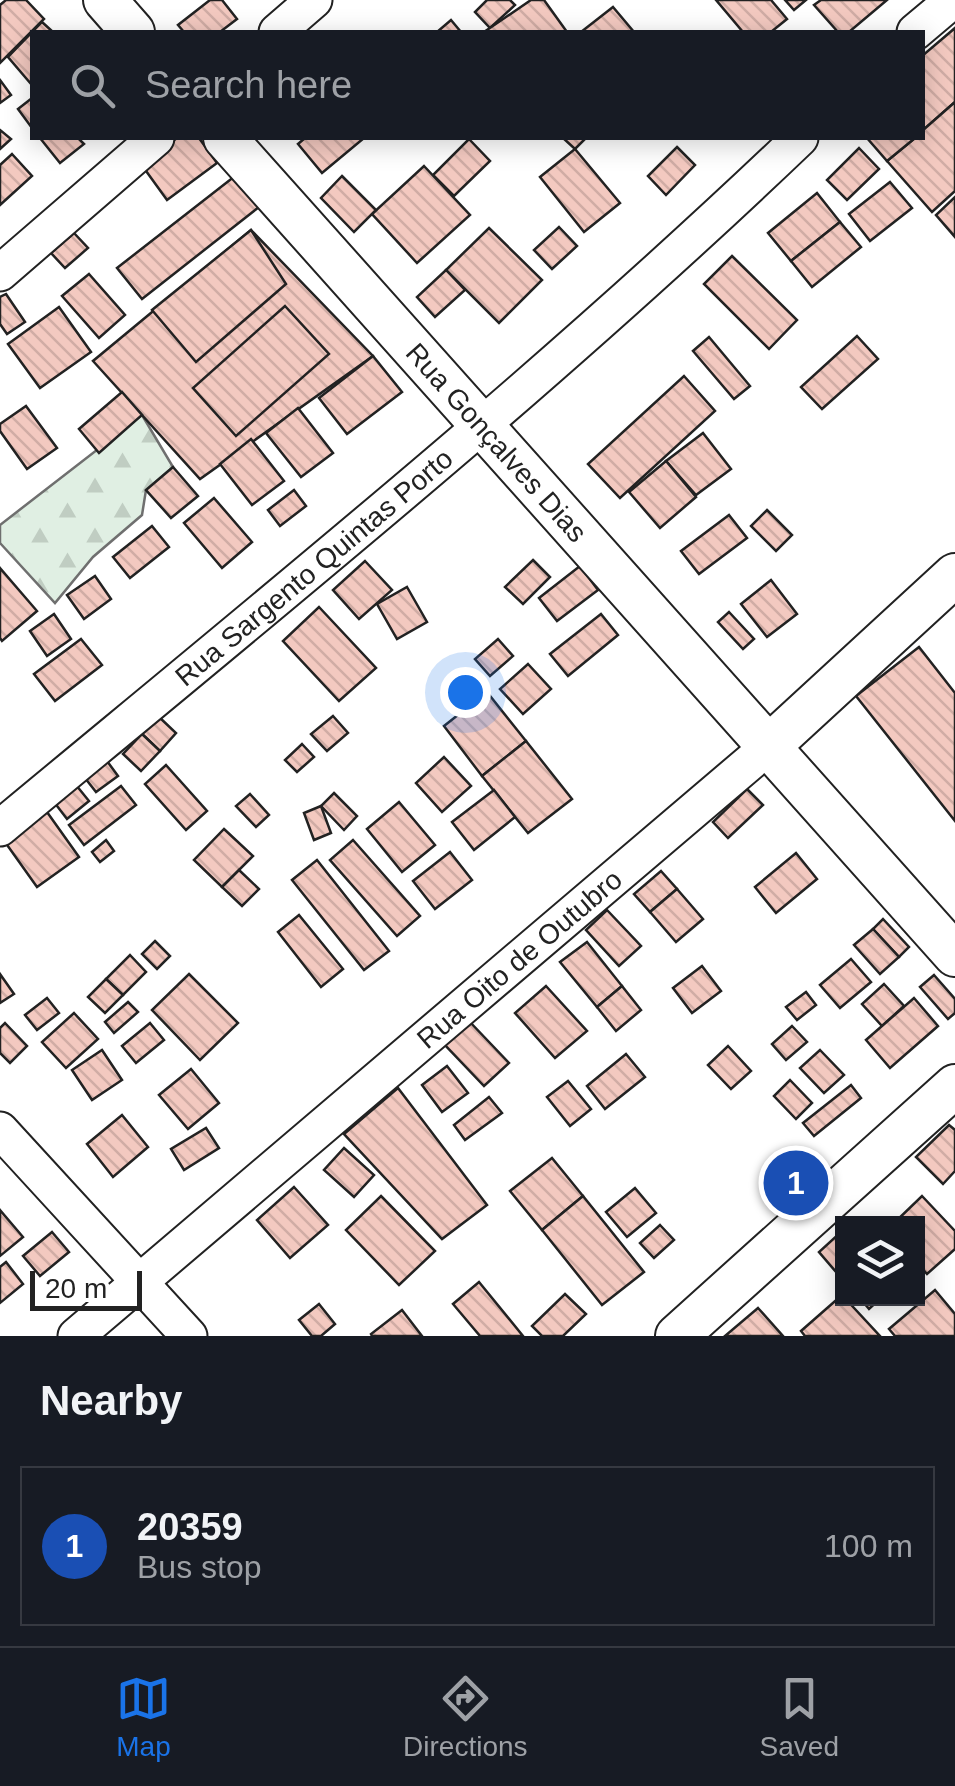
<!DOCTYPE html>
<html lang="en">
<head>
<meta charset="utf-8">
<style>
	body { margin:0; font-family:Arial,sans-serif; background:#242831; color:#f1f3f6 }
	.controls { position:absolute; right:30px; bottom:30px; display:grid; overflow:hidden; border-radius:0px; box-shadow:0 5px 25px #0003 }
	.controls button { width:90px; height:90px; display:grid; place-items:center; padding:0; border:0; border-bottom:2px solid #363941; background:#171b24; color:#f1f3f6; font:50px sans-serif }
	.scale { position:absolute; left:30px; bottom:25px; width:112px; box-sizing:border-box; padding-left:10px; border:5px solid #222; border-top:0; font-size:28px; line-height:35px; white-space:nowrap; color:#222; -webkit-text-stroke:8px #fff; paint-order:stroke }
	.you { position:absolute; left:465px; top:692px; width:35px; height:35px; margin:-25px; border:8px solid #fff; border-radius:50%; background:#1a73e8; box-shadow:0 0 0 15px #1a73e833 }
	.badge { display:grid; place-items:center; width:65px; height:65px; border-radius:50%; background:#1a73e8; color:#fff; font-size:32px; font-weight:700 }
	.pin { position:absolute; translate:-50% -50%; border:5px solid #fff; box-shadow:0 2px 10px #0006 }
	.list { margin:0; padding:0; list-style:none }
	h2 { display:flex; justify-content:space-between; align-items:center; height:130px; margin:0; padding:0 40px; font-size:42px }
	h2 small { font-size:32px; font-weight:400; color:#9ea1a6 }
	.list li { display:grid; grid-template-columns:65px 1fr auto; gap:30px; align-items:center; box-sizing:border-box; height:160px; margin:0 20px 20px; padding:0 20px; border:2px solid #363941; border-radius:0px }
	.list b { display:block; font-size:38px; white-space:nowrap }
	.list p { margin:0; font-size:32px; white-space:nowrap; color:#9ea1a6 }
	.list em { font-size:32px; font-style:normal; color:#9ea1a6 }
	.icon { flex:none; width:55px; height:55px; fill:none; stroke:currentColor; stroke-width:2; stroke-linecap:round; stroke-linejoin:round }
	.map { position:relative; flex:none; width:955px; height:1336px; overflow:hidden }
	.search { position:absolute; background:#171b24; box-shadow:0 5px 25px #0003; left:30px; right:30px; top:30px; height:110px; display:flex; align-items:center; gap:25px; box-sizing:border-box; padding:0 35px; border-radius:0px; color:#9ea1a6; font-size:38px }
	.sheet { height:310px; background:#171b24 }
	nav { display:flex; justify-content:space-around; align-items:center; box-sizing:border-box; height:140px; border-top:2px solid #363941; background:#171b24; font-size:28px; color:#9ea1a6 }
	nav a { display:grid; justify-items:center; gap:5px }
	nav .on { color:#1a73e8 }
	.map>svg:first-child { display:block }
</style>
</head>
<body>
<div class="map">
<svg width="955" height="1336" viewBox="0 0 955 1336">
	<defs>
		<pattern id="forest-firs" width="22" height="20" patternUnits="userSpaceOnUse" patternTransform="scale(2.5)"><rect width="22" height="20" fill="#e0efe3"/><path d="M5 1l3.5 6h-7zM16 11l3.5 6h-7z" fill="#c0cdc2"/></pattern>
		<pattern id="building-back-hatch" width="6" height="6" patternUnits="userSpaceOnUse" patternTransform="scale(2.5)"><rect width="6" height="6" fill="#f3c9c0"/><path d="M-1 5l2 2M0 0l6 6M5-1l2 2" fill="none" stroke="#d0aca5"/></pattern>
	</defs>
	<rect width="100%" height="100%" fill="#fff"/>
	<!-- forest -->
	<path fill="url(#forest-firs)" stroke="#6f6f6f" stroke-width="2.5" d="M142,415L173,467L146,490L142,515L93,557L55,603L0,543V525Z"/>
	<!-- building -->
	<g fill="url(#building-back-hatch)" stroke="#222" stroke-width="2.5">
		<path d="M6,0H26L44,19L0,63V5Z"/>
		<path d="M210,0H222L237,19L220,32H184L178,25Z"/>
		<path d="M487,0H510L515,5L490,28L475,12Z"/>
		<path d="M531,0H544L567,32H484Z"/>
		<path d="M716,0H771L787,19L771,32H743Z"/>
		<path d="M785,0H806L794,10Z"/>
		<path d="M821,0H887L849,32H838L814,5Z"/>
		<path d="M613,7L634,32H581Z"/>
		<path d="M451,20L461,32H437Z"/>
		<path d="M42,22L53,32H32L31,84L8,57Z"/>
		<path d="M955,28V102L922,131V56Z"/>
		<path d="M0,80L11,95L0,103Z"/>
		<path d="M32,98V128L18,109Z"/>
		<path d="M955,102V191L932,212L887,161L915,138H922V131Z"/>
		<path d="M0,130L11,139L0,149Z"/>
		<path d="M40,138H78L84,144L60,163Z"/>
		<path d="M177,138H199L217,163L167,200L141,164Z"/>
		<path d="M305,138H364L322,173L298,144Z"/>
		<path d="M563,138H586L575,149Z"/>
		<path d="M867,138H915L887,161Z"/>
		<path d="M469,139L490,161L454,196L433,175Z"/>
		<path d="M677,147L695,165L666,195L648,176Z"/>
		<path d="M859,148L879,169L847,200L827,180Z"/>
		<path d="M575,149L620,203L584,232L540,177Z"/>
		<path d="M12,154L32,176L0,205V165Z"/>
		<path d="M424,166L470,215L417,263L372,214Z"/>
		<path d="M235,176L259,207L142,299L117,268Z"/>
		<path d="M342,176L376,210L354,232L321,198Z"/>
		<path d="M890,182L912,208L870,241L849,214Z"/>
		<path d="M817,193L840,222L791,261L768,233Z"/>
		<path d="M955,197V237L936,215Z"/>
		<path d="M840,222L861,247L812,287L791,261Z"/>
		<path d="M559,227L577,246L552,269L534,250Z"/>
		<path d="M489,228L542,280L499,323L446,270Z"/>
		<path d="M251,230L373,356L200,479L93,361Z"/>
		<path d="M251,230L286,284L196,362L152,310Z"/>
		<path d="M74,233L88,248L65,268L51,253Z"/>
		<path d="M732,256L797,320L769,349L704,284Z"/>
		<path d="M446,270L465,290L435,317L417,297Z"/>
		<path d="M89,274L125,315L99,338L62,296Z"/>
		<path d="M6,294L25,322L7,334L0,324V297Z"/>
		<path d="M285,306L329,354L236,436L193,388Z"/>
		<path d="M59,307L91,352L40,388L8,344Z"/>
		<path d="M857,336L878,359L822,409L801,387Z"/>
		<path d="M709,337L750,386L734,399L693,351Z"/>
		<path d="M373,356L402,392L347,434L319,398Z"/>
		<path d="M684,376L715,411L620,498L588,464Z"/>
		<path d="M122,392L142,415L99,453L79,429Z"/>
		<path d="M26,406L57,448L27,469L0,431V424Z"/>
		<path d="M298,408L333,453L301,477L266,433Z"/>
		<path d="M703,433L731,469L696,495L666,461Z"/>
		<path d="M251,439L284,481L252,505L220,464Z"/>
		<path d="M666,461L696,497L660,528L629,492Z"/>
		<path d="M173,467L198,496L171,518L146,490Z"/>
		<path d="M294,490L306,506L280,526L268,510Z"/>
		<path d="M214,498L252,542L222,568L184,523Z"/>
		<path d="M767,510L792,535L776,551L751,526Z"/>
		<path d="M729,515L747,538L699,574L681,551Z"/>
		<path d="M152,526L169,547L130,578L113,557Z"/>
		<path d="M533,560L550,577L523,604L505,587Z"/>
		<path d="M365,561L392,590L359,619L333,590Z"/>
		<path d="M580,566L598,590L557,621L539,598Z"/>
		<path d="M0,568L37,611L2,641L0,638Z"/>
		<path d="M95,576L111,599L84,619L67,595Z"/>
		<path d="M771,580L797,614L767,637L741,604Z"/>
		<path d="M407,587L427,622L397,639L377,604Z"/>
		<path d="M319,607L376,668L339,701L283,641Z"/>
		<path d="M729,612L754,639L743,649L718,622Z"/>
		<path d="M54,614L71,639L47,656L30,631Z"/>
		<path d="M601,614L618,635L568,676L550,654Z"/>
		<path d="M81,639L102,665L55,701L34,674Z"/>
		<path d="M498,639L513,656L490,676L475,659Z"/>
		<path d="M919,647L955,693V821L856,696Z"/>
		<path d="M528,664L551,689L523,714L500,689Z"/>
		<path d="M487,692L526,741L482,776L444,726Z"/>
		<path d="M158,716L176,733L160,751L142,734Z"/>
		<path d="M333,716L348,733L327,751L311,734Z"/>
		<path d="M142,734L160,751L141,771L123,754Z"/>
		<path d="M526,741L572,799L528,833L482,776Z"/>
		<path d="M302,744L314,757L297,772L285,760Z"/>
		<path d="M444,757L471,786L442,812L416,783Z"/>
		<path d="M107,761L118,776L96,792L85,778Z"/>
		<path d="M166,765L207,811L186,830L145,784Z"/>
		<path d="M76,785L89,801L67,819L54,802Z"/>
		<path d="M121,786L136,805L84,845L69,825Z"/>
		<path d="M747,789L763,805L728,838L713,822Z"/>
		<path d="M494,790L515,817L474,850L452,822Z"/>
		<path d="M334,793L357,816L344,830L321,806Z"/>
		<path d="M250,794L269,815L256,827L236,806Z"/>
		<path d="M399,802L435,845L402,872L367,829Z"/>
		<path d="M321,806L331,833L314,840L304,813Z"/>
		<path d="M47,812L79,857L37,887L5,842Z"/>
		<path d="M224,829L253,856L222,887L194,860Z"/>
		<path d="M106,840L114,851L100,862L92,852Z"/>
		<path d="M353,840L420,916L397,936L330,860Z"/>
		<path d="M450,852L472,880L435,909L413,881Z"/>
		<path d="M796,853L817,879L776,913L755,887Z"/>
		<path d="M317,860L389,951L364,970L292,880Z"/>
		<path d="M239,870L259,889L242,906L222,887Z"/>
		<path d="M661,871L677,889L650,912L634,894Z"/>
		<path d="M677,889L703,919L676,942L650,912Z"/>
		<path d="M607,910L641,946L619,966L586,930Z"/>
		<path d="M299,915L343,969L321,987L278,932Z"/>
		<path d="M883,919L909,947L899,957L873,929Z"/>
		<path d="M873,929L899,957L880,974L854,945Z"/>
		<path d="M155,941L170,956L157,969L142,954Z"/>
		<path d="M587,942L622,986L597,1007L560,962Z"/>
		<path d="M130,955L146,972L123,995L106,979Z"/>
		<path d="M851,959L871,982L840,1008L820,985Z"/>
		<path d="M702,966L721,991L692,1013L673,988Z"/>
		<path d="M0,974L14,994L0,1003Z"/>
		<path d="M189,974L238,1023L200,1060L152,1010Z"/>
		<path d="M934,975L955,999V1013L948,1019L920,987Z"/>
		<path d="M106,979L123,995L105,1013L88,997Z"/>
		<path d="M884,984L904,1006L882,1026L862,1004Z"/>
		<path d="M546,986L587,1031L555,1058L515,1013Z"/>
		<path d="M622,986L641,1010L616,1031L597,1007Z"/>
		<path d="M806,992L816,1005L797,1020L786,1007Z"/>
		<path d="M47,998L59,1013L37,1030L25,1015Z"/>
		<path d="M914,998L938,1026L890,1068L866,1040Z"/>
		<path d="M128,1002L138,1012L114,1033L105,1022Z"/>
		<path d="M74,1013L98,1039L66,1068L42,1042Z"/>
		<path d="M469,1021L509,1063L484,1086L444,1044Z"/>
		<path d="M5,1023L27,1046L10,1063L0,1053V1028Z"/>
		<path d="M150,1023L164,1040L136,1063L122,1046Z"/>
		<path d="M792,1026L807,1042L786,1060L772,1044Z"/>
		<path d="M728,1046L751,1071L731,1089L708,1065Z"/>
		<path d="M102,1050L122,1080L92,1100L72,1070Z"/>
		<path d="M820,1050L844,1075L824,1093L800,1068Z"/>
		<path d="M626,1054L645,1077L605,1109L587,1086Z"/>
		<path d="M447,1066L468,1093L442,1112L422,1085Z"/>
		<path d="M191,1069L219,1103L188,1129L159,1095Z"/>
		<path d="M790,1080L812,1103L796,1119L774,1096Z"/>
		<path d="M568,1081L591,1109L570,1126L547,1097Z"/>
		<path d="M851,1085L861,1098L814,1136L803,1123Z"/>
		<path d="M398,1088L487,1205L442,1239L344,1134Z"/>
		<path d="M489,1097L502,1113L465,1140L454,1125Z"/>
		<path d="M122,1115L148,1147L113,1177L87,1144Z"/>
		<path d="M949,1125L955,1130V1171L943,1184L916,1157Z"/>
		<path d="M206,1128L219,1148L184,1170L171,1149Z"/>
		<path d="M344,1148L374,1175L354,1197L324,1170Z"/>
		<path d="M552,1158L583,1196L542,1230L510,1191Z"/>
		<path d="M294,1187L328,1225L290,1258L257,1220Z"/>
		<path d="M635,1188L656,1213L627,1237L606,1212Z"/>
		<path d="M381,1196L435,1251L399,1285L346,1230Z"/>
		<path d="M583,1196L644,1272L602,1305L542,1230Z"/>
		<path d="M922,1196L955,1231V1249L927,1274L918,1264V1224H893Z"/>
		<path d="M0,1210L23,1237L0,1256Z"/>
		<path d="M660,1225L674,1240L654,1258L640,1243Z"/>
		<path d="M842,1231V1279L819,1252Z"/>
		<path d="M52,1232L69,1252L40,1276L23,1256Z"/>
		<path d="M6,1262L23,1284L0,1303V1267Z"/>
		<path d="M479,1282L523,1336H480L453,1304Z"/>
		<path d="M935,1290L955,1314V1336H895L889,1329Z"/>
		<path d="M565,1294L586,1314L563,1336H542L532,1326Z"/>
		<path d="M842,1295L880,1336H805L801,1331Z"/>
		<path d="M860,1298H881L869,1309Z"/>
		<path d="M319,1304L335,1324L321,1336H312L299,1320Z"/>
		<path d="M758,1308L783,1336H725Z"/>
		<path d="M402,1310L422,1336H372L371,1334Z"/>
	</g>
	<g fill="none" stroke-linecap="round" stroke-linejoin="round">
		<!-- minor casing -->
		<g stroke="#222" stroke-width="39">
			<g id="minor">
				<path d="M277,32L314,0"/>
				<path d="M915,32L953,0"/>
				<path d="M0,273L156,138"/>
				<path id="s1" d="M0,828C271,603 545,382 800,138"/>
				<path d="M0,1130L189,1336"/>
				<path id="s2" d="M76,1336L768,747"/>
			</g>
		</g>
		<!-- tertiary casing -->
		<g stroke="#222" stroke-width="46">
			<g id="tertiary">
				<path d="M105,0L133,32"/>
				<path id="s3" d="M225,138L955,955"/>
				<path d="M768,747L955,575"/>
				<path d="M677,1336L955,1086"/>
			</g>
		</g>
		<!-- minor -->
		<use href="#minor" stroke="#fff" stroke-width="35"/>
		<!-- tertiary -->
		<use href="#tertiary" stroke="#fff" stroke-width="42"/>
	</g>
	<g text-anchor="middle" stroke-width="8" stroke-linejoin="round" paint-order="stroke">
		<!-- street labels -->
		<g font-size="28" fill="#222" stroke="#fff">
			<text dy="10" stroke="none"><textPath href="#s3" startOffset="408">Rua Gonçalves Dias</textPath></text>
			<text dy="10" stroke="none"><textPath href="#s1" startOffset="408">Rua Sargento Quintas Porto</textPath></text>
			<text dy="10" stroke="none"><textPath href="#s2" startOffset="582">Rua Oito de Outubro</textPath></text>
		</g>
	</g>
</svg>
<div class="controls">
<button><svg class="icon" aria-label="layers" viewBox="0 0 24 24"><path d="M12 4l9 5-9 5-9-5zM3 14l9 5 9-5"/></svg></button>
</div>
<div class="scale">20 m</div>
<div class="you"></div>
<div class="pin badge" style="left:796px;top:1183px;background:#1a4fb4">1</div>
<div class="search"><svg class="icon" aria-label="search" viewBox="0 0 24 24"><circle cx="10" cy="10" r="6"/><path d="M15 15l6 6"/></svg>Search here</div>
</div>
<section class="sheet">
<h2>Nearby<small></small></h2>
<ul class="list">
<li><span class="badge" style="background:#1a4fb4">1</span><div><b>20359</b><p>Bus stop</p></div><em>100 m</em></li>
</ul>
</section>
<nav>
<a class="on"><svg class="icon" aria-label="map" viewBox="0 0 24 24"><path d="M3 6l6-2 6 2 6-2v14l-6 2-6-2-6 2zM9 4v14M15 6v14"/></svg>Map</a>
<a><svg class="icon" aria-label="directions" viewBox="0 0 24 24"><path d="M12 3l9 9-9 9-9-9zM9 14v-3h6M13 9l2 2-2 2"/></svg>Directions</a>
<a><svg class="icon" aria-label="saved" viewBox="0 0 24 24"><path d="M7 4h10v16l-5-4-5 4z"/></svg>Saved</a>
</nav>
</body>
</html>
